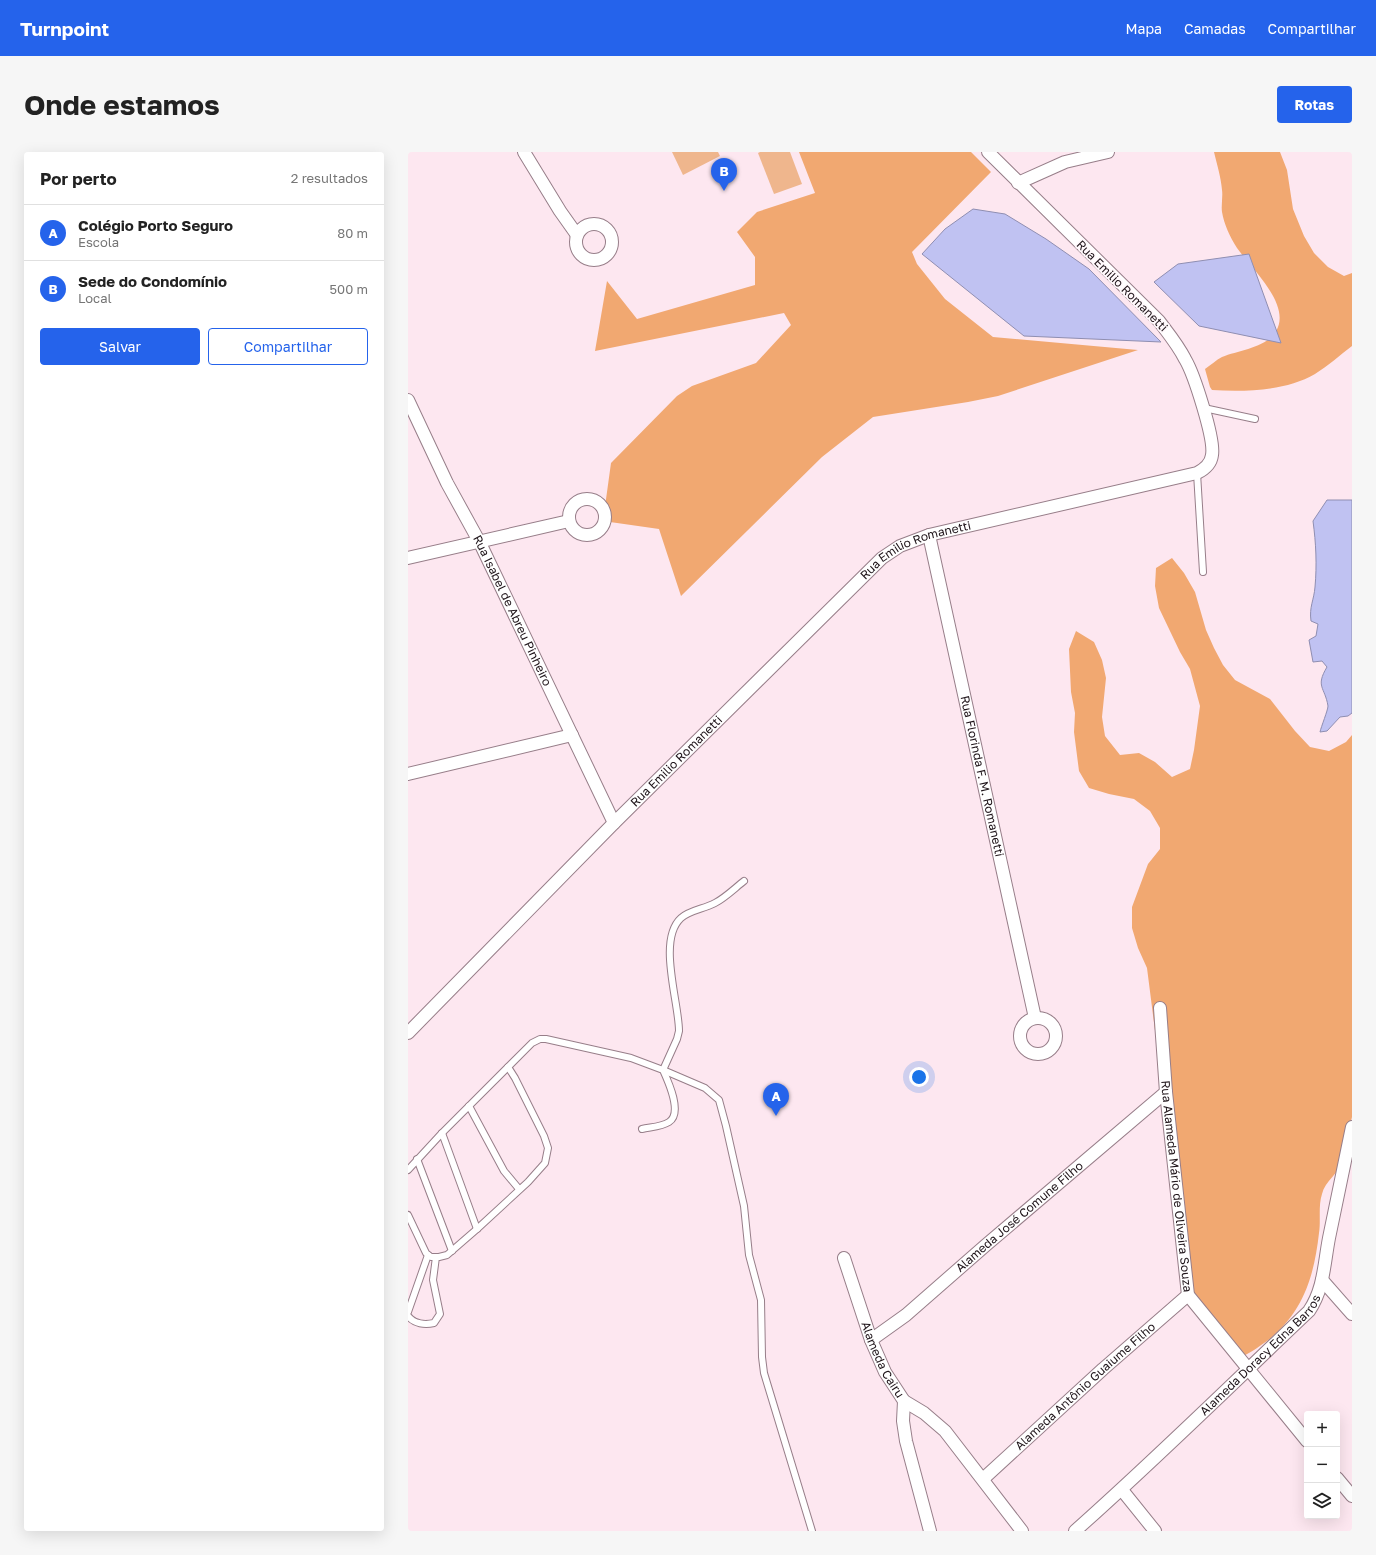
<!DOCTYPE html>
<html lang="pt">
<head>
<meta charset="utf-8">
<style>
	body { margin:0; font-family:"Golos Text",sans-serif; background:#f6f6f6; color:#222 }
	.controls { position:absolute; right:12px; bottom:12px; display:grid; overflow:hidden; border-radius:4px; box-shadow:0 4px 16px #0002 }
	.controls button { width:36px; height:36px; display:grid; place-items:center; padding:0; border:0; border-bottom:1px solid #e0e0e0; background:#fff; color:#222; font:20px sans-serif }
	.you { position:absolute; left:511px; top:925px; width:14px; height:14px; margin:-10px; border:3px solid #fff; border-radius:50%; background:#1a73e8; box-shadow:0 0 0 6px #1a73e833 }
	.badge { display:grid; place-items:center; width:26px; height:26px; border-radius:50%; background:#2563eb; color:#fff; font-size:13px; font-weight:700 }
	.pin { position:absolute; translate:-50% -33px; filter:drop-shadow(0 1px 2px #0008) }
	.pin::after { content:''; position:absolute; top:21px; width:14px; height:12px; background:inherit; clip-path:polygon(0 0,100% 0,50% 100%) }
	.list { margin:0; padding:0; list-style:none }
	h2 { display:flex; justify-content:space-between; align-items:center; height:52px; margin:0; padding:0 16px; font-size:17px }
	h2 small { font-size:13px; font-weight:400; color:#767676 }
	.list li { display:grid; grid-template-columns:26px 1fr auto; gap:12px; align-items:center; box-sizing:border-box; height:56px; padding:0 16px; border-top:1px solid #e0e0e0 }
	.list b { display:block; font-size:15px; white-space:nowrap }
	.list p { margin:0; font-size:13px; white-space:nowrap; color:#767676 }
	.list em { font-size:13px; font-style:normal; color:#767676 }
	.actions { display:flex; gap:8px; padding:12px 16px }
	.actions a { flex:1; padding:9px 0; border:1px solid #2563eb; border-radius:4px; text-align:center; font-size:14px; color:#2563eb }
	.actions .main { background:#2563eb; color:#fff }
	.icon { flex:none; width:22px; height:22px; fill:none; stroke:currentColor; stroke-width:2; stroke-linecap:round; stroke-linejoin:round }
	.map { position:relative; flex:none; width:944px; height:1379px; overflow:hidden; border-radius:4px }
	header { display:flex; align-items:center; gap:24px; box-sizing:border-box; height:56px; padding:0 20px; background:#2563eb; color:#fff }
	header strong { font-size:19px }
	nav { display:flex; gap:22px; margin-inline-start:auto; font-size:14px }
	.intro { display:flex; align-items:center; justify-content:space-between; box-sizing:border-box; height:96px; padding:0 24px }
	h1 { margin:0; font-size:28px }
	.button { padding:10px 18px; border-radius:4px; background:#2563eb; color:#fff; font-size:14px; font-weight:700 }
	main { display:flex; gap:24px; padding:0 24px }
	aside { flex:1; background:#fff; border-radius:4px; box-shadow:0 4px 16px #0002 }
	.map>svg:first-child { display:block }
</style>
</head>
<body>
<header>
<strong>Turnpoint</strong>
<nav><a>Mapa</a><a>Camadas</a><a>Compartilhar</a></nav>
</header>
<div class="intro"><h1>Onde estamos</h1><a class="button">Rotas</a></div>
<main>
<aside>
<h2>Por perto<small>2 resultados</small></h2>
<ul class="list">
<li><span class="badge">A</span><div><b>Colégio Porto Seguro</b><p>Escola</p></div><em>80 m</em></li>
<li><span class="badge">B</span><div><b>Sede do Condomínio</b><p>Local</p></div><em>500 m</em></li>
</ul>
<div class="actions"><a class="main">Salvar</a><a>Compartilhar</a></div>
</aside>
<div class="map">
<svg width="944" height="1379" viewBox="0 0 944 1379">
	<rect width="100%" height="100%" fill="#fde7f0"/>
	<!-- green -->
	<g fill="#efb68d">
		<path d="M264,0H310L312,4L275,23Z"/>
		<path d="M352,0H382L394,32L366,42L350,1Z"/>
	</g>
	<!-- forest -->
	<g fill="#f1a871">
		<path d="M391,0H563L583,20L504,100L509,112L537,147L585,185L730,198L590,244L560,250L465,265L414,305L273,444L251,377L195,369L203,311L269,244L284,234L348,211L383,173L376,161L187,199L199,129L229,167L347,133V105L329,80L349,60L407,41Z"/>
		<path d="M806,0H872L879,18L885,57L896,84L906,101L920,115L936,124L944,121V194C932,203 920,214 907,222C878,239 837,240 804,238L802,235L797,217C803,213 808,208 814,205C831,198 858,196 868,179C884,153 843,116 829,96C822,85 816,72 814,60C813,53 815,45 814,38C813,25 809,13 806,0Z"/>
		<path d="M764,406L776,421L787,440L798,478L806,496L815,513L827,528L862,547L887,579L902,595L921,599L938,590L944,583V965C940,978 940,997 935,1009C931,1021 917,1029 914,1042C910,1054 913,1069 911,1081C906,1125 895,1161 859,1189C849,1196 841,1202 830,1206L797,1172L781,1130L767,1080L768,1061L770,1059L739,816L730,796L724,776V755L740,712L752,697V676L742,659L726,647L701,642L681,636L671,619L666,580L667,561L663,540L661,497L668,479L686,490L694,508L698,526L694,565L697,584L712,603L731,601L747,610L764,625L782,617L786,598L792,554L782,517L772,500L751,456L747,434L748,416Z"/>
	</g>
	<!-- water -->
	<g fill="#c0c2f2" stroke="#8f8eb1">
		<path d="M565,57L597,62L638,87L681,117L753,190L616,184L514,102L537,77Z"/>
		<path d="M841,102L873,191L791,174L746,130L770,112Z"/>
		<path d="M919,348H944V561L940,564L932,565L919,579L912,580C913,575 920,558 920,554C917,535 907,535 919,515L914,509L905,510L901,488L908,484L910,472L903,469C901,455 906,448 907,435C909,413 908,391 905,369Z"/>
	</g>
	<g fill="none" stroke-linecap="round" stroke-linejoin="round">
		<!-- service casing -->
		<g stroke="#977e89" stroke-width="8">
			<g id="service">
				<path d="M796,256L847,267"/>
				<path d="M789,321L795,420"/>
				<path d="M336,729C327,736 317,746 307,751C296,757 282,758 273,766C249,788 271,850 271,879L269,887L255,918L297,936L311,948L318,974L336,1054L341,1103L353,1148L354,1205L356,1221L404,1379"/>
				<path d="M61,954L96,1019L111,1037"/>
				<path d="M34,981L69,1077"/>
				<path d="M9,1007L44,1099"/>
				<path d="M0,1018L34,981L124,891L132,887H138L223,906L255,918C260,929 275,961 261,970C253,975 242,975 234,977"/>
				<path d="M0,1063L18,1101L23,1105H31L39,1103L69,1077L120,1030L137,1011L140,996L136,984L107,926L100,915"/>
				<path d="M0,1160L20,1103"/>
				<path d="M0,1164C6,1172 17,1173 26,1171L32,1162L25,1128L28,1105"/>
			</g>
		</g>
		<!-- minor casing -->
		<g stroke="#977e89" stroke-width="14">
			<g id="minor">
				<path d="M116,0L152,59L169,83"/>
				<path d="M610,31L657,10L700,0"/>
				<circle cx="186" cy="90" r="18"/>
				<path id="s1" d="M0,248L39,331L72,391L206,671"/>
				<circle cx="179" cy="365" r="18"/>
				<path id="s2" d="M521,383L627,866"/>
				<path d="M0,406L161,369"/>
				<path d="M0,622L164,583"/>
				<path id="s3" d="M752,856L758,940L780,1143L899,1289"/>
				<circle cx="630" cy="884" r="18"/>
				<path id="s4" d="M0,881L206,671L474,406L492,394L521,383L789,321C797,317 803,312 804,303C807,287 786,222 777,207C770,193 760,181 751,169L580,0"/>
				<path id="s5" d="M436,1106L463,1188L477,1220L496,1249L495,1269L498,1289L522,1379"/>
				<path d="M914,1128L944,1162"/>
				<path id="s6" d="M463,1188L498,1163L578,1093L758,940"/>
				<path d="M496,1249L516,1261L537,1279L614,1379"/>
				<path d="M929,1326L944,1344"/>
				<path id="s7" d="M575,1327L695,1217L780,1143"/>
				<path d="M714,1338L747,1379"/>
				<path id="s8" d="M667,1379C747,1308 823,1233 901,1159C916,1137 916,1112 921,1086C929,1049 936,1012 944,975"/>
			</g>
		</g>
		<!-- service -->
		<use href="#service" stroke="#fff" stroke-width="6"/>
		<!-- minor -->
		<use href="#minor" stroke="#fff" stroke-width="12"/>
	</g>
	<g text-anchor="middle" stroke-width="3.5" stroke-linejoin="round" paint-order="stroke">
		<!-- street labels -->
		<g font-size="12" fill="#1e1419" stroke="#fff9fc">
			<text transform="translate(714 134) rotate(45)" y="4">Rua Emilio Romanetti</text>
			<text dy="4" stroke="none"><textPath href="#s4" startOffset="705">Rua Emilio Romanetti</textPath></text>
			<text dy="4" stroke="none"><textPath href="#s1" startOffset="235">Rua Isabel de Abreu Pinheiro</textPath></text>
			<text dy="4" stroke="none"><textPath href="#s4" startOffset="382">Rua Emilio Romanetti</textPath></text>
			<text dy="4" stroke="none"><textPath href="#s2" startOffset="247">Rua Florinda F. M. Romanetti</textPath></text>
			<text dy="4" stroke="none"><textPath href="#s3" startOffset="179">Rua Alameda Mário de Oliveira Souza</textPath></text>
			<text dy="4" stroke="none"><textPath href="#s6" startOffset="193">Alameda José Comune Filho</textPath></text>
			<text dy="4" stroke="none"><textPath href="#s8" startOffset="256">Alameda Doracy Edna Barros</textPath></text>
			<text dy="4" stroke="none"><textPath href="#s5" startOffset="109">Alameda Cairu</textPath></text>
			<text dy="4" stroke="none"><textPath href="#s7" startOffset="138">Alameda Antônio Guaiume Filho</textPath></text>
		</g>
	</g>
</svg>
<div class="controls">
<button>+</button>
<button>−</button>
<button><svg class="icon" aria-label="layers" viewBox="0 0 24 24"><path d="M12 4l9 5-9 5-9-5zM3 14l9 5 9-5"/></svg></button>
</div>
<div class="you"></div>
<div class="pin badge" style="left:368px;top:964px">A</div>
<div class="pin badge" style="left:316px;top:39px">B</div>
</div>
</main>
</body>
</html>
